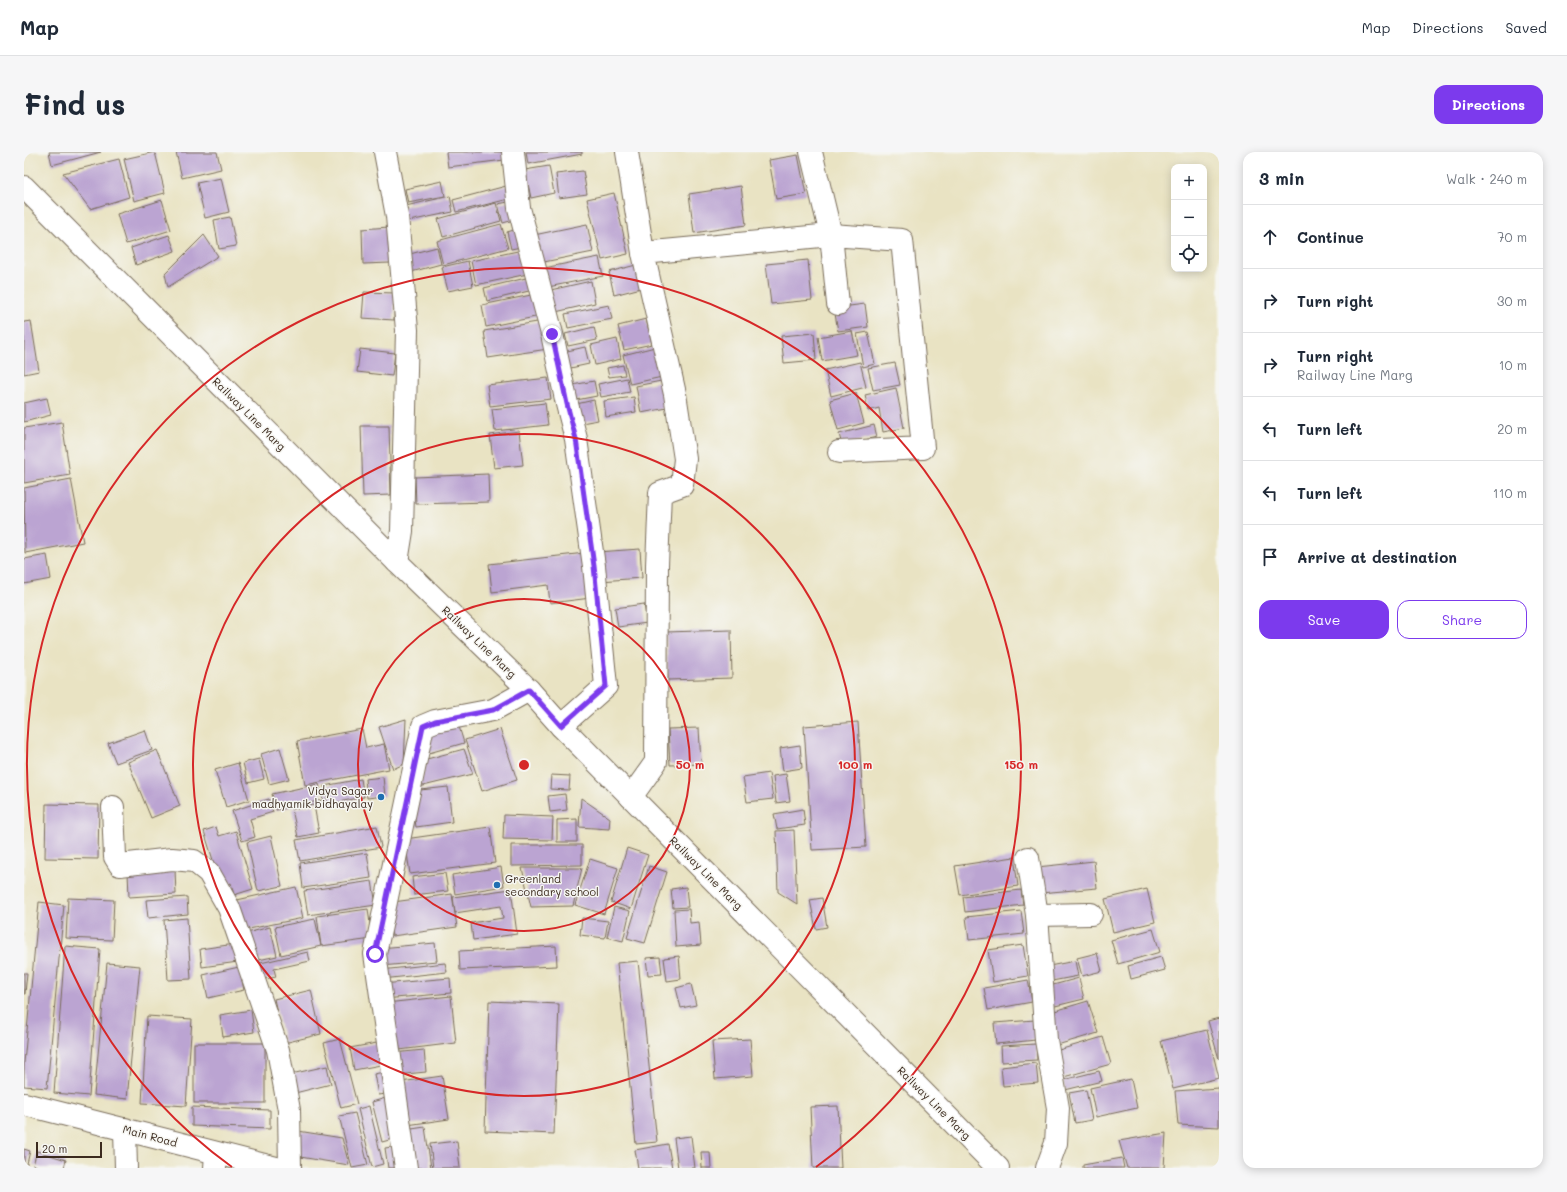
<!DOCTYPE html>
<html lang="en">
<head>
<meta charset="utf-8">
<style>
	body { margin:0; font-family:Mali,sans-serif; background:#f6f6f7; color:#1f2937 }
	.controls { position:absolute; right:12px; top:12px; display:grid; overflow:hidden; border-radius:8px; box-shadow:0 2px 10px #0003 }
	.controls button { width:36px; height:36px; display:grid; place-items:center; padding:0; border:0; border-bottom:1px solid #e0e1e3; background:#fff; color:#1f2937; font:20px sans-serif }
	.scale { position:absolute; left:12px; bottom:10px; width:66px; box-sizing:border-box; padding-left:4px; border:2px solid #3b2a1e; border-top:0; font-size:11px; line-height:14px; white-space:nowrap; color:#3b2a1e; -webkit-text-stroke:3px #f6f6f2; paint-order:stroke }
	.stop { position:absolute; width:12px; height:12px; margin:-9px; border:3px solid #7c3aed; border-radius:50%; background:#fff }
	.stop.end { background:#7c3aed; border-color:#fff; box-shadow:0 1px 4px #0008 }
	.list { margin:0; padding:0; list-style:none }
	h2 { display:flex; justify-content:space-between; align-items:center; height:52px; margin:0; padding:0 16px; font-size:17px }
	h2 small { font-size:13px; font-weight:400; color:#747a83 }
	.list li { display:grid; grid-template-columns:26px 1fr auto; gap:12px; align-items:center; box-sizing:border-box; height:64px; padding:0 16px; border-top:1px solid #e0e1e3 }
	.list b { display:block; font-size:15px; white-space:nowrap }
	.list p { margin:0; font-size:13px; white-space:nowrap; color:#747a83 }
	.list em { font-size:13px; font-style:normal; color:#747a83 }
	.actions { display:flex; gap:8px; padding:12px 16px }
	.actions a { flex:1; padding:9px 0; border:1px solid #7c3aed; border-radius:12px; text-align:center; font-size:14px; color:#7c3aed }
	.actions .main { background:#7c3aed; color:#fff }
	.icon { flex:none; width:22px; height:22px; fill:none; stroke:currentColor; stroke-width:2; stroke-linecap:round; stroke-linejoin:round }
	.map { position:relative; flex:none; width:1195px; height:1016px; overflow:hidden; border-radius:12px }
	header { display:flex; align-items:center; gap:24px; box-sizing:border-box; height:56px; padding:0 20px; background:#fff; border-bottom:1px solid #e0e1e3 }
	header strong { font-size:19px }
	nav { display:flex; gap:22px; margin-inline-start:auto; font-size:14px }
	.intro { display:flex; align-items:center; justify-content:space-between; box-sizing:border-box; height:96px; padding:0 24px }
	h1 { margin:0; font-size:28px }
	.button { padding:10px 18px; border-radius:12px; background:#7c3aed; color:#fff; font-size:14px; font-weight:700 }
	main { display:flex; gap:24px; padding:0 24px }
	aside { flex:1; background:#fff; border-radius:12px; box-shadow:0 2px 10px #0003 }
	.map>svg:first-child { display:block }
</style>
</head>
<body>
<header>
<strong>Map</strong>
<nav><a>Map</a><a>Directions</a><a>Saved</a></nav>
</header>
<div class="intro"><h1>Find us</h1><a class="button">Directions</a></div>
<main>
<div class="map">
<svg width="1195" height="1016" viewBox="0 0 1195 1016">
	<rect width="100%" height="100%" fill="#f6f6f2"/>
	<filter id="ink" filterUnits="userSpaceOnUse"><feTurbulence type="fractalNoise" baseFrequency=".025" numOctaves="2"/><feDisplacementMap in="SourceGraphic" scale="8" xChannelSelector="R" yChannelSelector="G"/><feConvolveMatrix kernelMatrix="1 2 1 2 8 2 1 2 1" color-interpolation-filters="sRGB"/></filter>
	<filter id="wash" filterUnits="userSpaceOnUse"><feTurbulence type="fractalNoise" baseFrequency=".012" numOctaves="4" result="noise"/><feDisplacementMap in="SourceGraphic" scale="16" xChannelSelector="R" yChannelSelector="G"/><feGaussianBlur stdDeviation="0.9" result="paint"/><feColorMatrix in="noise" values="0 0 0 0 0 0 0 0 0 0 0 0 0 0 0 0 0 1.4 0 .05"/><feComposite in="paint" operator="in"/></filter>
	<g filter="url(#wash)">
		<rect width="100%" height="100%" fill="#e9e3c3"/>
		<g id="blocks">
			<!-- building -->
			<g fill="#bba4d2">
				<path d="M25,0H77L28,13Z"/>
				<path d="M131,0L141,41L110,49L100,7Z"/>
				<path d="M152,0H193L197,17L158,26Z"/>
				<path d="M422,0H479L480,8L424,15Z"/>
				<path d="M502,0H558V2L504,12Z"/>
				<path d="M774,3L782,42L752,47L745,8Z"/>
				<path d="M95,7L105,45L66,57L39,21Z"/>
				<path d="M525,14L530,41L507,46L501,18Z"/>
				<path d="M559,19L563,42L535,46L532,22Z"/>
				<path d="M197,26L205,60L181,66L173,31Z"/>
				<path d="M418,29L421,44L384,51L381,37Z"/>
				<path d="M486,33L489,46L432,60L429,48Z"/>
				<path d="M717,34L722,73L670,81L665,42Z"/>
				<path d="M590,41L604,102L578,108L563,47Z"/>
				<path d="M426,44L429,60L380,70L377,55Z"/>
				<path d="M138,48L147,78L102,92L93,62Z"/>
				<path d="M489,49L493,67L479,71L474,52Z"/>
				<path d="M472,51L477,69L419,85L414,67Z"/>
				<path d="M206,65L212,94L195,97L190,68Z"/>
				<path d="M477,72L484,96L419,113L413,89Z"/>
				<path d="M563,72L569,100L515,111L510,83Z"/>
				<path d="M365,75L366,111L339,112L338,77Z"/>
				<path d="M497,76L502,94L487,97L483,80Z"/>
				<path d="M145,83L151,99L112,113L107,96Z"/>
				<path d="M180,83L194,104L144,135L141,122Z"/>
				<path d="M413,95L417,112L387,120L382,103Z"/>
				<path d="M503,97L508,121L452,133L447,109Z"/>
				<path d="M575,105L579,124L524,135L520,116Z"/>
				<path d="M784,108L788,148L747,152L742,112Z"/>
				<path d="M444,109L449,134L424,139L418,115Z"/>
				<path d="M612,113L617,136L590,143L585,120Z"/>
				<path d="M506,125L509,138L463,149L460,136Z"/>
				<path d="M567,129L571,151L527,161L522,139Z"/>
				<path d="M340,140L371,141L370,168L338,166Z"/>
				<path d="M517,141L521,163L462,175L458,153Z"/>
				<path d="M841,152L844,175L814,179L810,156Z"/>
				<path d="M585,153L588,167L544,176L541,162Z"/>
				<path d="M622,167L628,192L600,198L594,174Z"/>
				<path d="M7,169L15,219L0,222V170Z"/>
				<path d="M519,169L524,197L464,206L460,179Z"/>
				<path d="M570,175L573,188L544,194L541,182Z"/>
				<path d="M828,179L833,203L798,209L794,185Z"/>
				<path d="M844,180L851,212L839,215L833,182Z"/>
				<path d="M790,181L792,208L760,211L757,184Z"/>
				<path d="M593,187L597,207L571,213L567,193Z"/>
				<path d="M561,195L565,212L542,217L539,200Z"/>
				<path d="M631,195L638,225L606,232L599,203Z"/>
				<path d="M336,197L371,201L368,224L333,220Z"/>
				<path d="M836,210L842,235L807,244L801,218Z"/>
				<path d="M871,211L876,233L849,238L844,216Z"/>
				<path d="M599,213L601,223L585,225L583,216Z"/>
				<path d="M524,226L527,247L466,254L463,233Z"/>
				<path d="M603,226L606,240L577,245L574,232Z"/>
				<path d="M570,229L573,244L547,249L543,234Z"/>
				<path d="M637,229L643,256L617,261L612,234Z"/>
				<path d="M872,236L880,276L859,280L855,256L844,259L841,243Z"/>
				<path d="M832,241L840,271L814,278L806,248Z"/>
				<path d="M610,245L612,260L582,265L580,249Z"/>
				<path d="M23,246L27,263L0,270V251Z"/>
				<path d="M570,248L574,268L552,272L548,253Z"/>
				<path d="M521,251L524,273L471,279L468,257Z"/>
				<path d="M38,270L46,323L0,331V276Z"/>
				<path d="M850,273L853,285L818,293L815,282Z"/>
				<path d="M337,274H365L367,343L339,344Z"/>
				<path d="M495,279L499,313L470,316L466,283Z"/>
				<path d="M464,322L465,350L392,352L391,325Z"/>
				<path d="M47,327L59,390L1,401L0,336Z"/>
				<path d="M616,397L618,426L576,429L573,400Z"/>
				<path d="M561,401L567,446L526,451L524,433L468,440L465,412Z"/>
				<path d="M23,403L27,427L0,432V407Z"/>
				<path d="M620,452L623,471L594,475L591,456Z"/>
				<path d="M707,478L708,526L644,528L642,480Z"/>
				<path d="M382,567L380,612L369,617L355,575Z"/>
				<path d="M433,568L440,591L405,601L399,578Z"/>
				<path d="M834,570L842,695L788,698L780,574Z"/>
				<path d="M675,576L677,612L646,613L644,577Z"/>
				<path d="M338,577L342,596L360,592L365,617L281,633L273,589Z"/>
				<path d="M476,577L493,628L458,639L441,588Z"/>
				<path d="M121,578L128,598L92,611L84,591Z"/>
				<path d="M776,593L778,616L759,619L756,596Z"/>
				<path d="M256,596L265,627L245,632L237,602Z"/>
				<path d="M440,597L449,622L395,635L403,607Z"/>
				<path d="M133,598L156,654L127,666L104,610Z"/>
				<path d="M235,607L240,627L224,631L219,611Z"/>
				<path d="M214,611L225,648L202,655L191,618Z"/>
				<path d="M745,621L749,647L723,650L719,625Z"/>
				<path d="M762,622L766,649L752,651L749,624Z"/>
				<path d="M527,623L546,624L545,638L526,637Z"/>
				<path d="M359,625L361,644L343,646L341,627Z"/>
				<path d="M337,627L340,645L304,652L300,634Z"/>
				<path d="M295,632L299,648L252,658L248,642Z"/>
				<path d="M424,635L428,670L392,675L387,639Z"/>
				<path d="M541,642L543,658L526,660L524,644Z"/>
				<path d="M557,646L586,666L585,677L555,675Z"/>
				<path d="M245,647L249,660L226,667L231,685L218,689L208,659Z"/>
				<path d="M22,652L75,653L74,707L21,706Z"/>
				<path d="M290,653L295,681L274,685L268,657Z"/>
				<path d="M779,657L781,673L753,677L750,662Z"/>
				<path d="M480,663L529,665L528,688L479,687Z"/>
				<path d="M553,667V690H533V668Z"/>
				<path d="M353,674L357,695L276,709L272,688Z"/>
				<path d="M192,675L195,684L212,679L229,737L210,743L207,731L197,734L180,679Z"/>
				<path d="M466,675L471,711L386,722L381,687Z"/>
				<path d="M770,678L773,752L754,740L752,679Z"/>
				<path d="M247,684L258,734L234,739L223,690Z"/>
				<path d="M487,693H558V713L487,714Z"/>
				<path d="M603,696L624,703L607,757L587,750Z"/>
				<path d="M343,701L347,726L279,736L276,711Z"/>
				<path d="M990,705L994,734L936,743L931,714Z"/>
				<path d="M566,707L594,716L580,762L551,753Z"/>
				<path d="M1070,709L1073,736L1016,741L1013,715Z"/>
				<path d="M625,714L643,720L621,791L603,786Z"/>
				<path d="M477,715L480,734L431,742L428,723Z"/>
				<path d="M498,716H558L549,754L507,755Z"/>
				<path d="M151,718L152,742L105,745L104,720Z"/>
				<path d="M421,721L424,739L390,743L388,725Z"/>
				<path d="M348,729L352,753L284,763L280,739Z"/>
				<path d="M272,735L279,766L220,778L213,748Z"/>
				<path d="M662,735L664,755L649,756L647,737Z"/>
				<path d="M487,737L493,782L449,788L447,771L479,766L477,754L431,761L429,745Z"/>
				<path d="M1123,737L1131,770L1089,780L1081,747Z"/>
				<path d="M997,738L999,753L941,760L939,745Z"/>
				<path d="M428,742L433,775L368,784L362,751Z"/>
				<path d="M163,745L164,762L124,766L122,748Z"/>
				<path d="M44,746L90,748L88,788L42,786Z"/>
				<path d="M798,746L803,775L792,777L786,748Z"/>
				<path d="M15,750L40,753L23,936L0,934V911Z"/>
				<path d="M590,755L606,759L599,789L583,785Z"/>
				<path d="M344,757L348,787L297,794L293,764Z"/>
				<path d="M665,757L666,771L675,770L677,793L652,795L650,758Z"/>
				<path d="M997,759L1000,782L945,788L942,765Z"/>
				<path d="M163,766L167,827L144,828L140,768Z"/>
				<path d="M558,766L584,769L581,786L556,783Z"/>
				<path d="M291,767L297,794L257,803L251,775Z"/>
				<path d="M246,775L253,804L230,809L223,781Z"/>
				<path d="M1129,777L1136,800L1094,812L1087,788Z"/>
				<path d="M411,791L413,809L357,814L356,796Z"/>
				<path d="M211,792L214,810L178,815L176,797Z"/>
				<path d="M999,793L1004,824L969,830L964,798Z"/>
				<path d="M41,794L76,797L65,944L30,941Z"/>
				<path d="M532,794L533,814L436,818L435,799Z"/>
				<path d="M284,800L286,809L250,817L252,825L235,828L232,812Z"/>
				<path d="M1073,801L1078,819L1058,824L1053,806Z"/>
				<path d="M655,804L657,827L643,829L640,806Z"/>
				<path d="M636,805L638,822L624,823L622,806Z"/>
				<path d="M1137,805L1141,818L1107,827L1104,814Z"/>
				<path d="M614,809L633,990L612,992L593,811Z"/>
				<path d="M1051,809L1054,824L1023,830L1020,815Z"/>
				<path d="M83,811L116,814L103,947L70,943Z"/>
				<path d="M421,811L423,820L358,827L357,818Z"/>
				<path d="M215,815L220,838L184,846L179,823Z"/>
				<path d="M0,821H3L1,842H0Z"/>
				<path d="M426,826L427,841L360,847L358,832Z"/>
				<path d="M1055,826L1060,847L1027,855L1022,835Z"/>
				<path d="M1004,828L1008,850L964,858L960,836Z"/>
				<path d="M667,832L672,853L657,856L652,836Z"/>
				<path d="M287,838L297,882L260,891L250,847Z"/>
				<path d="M427,844L432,891L367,899L362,851Z"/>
				<path d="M465,849L535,852L530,982L461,979Z"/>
				<path d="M1064,849L1074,881L1033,893L1024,861Z"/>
				<path d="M227,858L230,880L199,885L196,863Z"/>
				<path d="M123,864L168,867L162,954L118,951Z"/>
				<path d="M1195,866V907L1184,869Z"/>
				<path d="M1011,868L1012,888L972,892L970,871Z"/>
				<path d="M1183,878L1195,926L1149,937L1137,889Z"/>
				<path d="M1079,885L1087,912L1036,926L1028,900Z"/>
				<path d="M316,887L333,952L317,956L300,891Z"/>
				<path d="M726,887L729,924L691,927L688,889Z"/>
				<path d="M358,890L362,912L330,918L326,896Z"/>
				<rect x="170" y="891" width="71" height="60"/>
				<path d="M1012,892L1013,908L978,910L977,894Z"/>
				<path d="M400,898L402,920L372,923L369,901Z"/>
				<path d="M1012,911L1014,931L979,934L977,915Z"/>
				<path d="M303,914L307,932L271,941L267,922Z"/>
				<path d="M365,919L368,941L354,943L350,922Z"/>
				<path d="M1075,919L1078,929L1041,938L1039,928Z"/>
				<path d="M418,924L425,967L376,974L370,931Z"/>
				<path d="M1107,927L1113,956L1072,965L1066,936Z"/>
				<path d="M1195,936V975L1154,973L1151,939Z"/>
				<path d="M1062,938L1068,968L1051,971L1045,941Z"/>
				<path d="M365,945L376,985L358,990L348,950Z"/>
				<path d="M345,954L359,1012L348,1015L334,957Z"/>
				<path d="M814,954L817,1016H789L786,955Z"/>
				<path d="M168,955L246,958V977L168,974Z"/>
				<path d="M331,961L344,1013L328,1016L315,964Z"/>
				<path d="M401,975L407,1016H386L381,978Z"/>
				<path d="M274,979L318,986L325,1013L270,1004Z"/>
				<path d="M1142,981L1140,1016H1103L1095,989Z"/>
				<path d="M667,984L671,1016H654L650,986Z"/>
				<path d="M433,989L436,1016H409L406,992Z"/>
				<path d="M644,992L648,1016H614L611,998Z"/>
				<path d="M375,994L379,1016H364L361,996Z"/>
				<path d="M0,997L6,999L2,1016H0Z"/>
				<path d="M13,999L42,1008L40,1016H18L9,1013Z"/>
				<path d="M677,1000H686L687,1016H678Z"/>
				<path d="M1098,1006L1100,1016H1059V1013Z"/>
			</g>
		</g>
	</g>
	<g filter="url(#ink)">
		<use href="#blocks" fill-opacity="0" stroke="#786b58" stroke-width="1"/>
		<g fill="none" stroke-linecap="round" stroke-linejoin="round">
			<!-- minor casing -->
			<g stroke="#786b58" stroke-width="24">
				<g id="minor">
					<path d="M361,0L373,64L383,178L378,379L373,410"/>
					<path d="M489,0L495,56L528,182L543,252L552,287L570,414L582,534L537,574"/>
					<path d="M603,0L619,101"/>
					<path d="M814,152L807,83L878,88L899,296L815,300"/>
					<path d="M607,645L632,610L633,413L636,341L658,333L661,307L651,242L619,101L807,83L787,0"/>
					<path d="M89,655L91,705L96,713L148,707L170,709L185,721L205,756L254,898L265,958L266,1016"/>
					<path d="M1004,706L1013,763L1022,888L1034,956L1032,991L1023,1016"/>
					<path d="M1013,763L1067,762"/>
					<path d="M101,977L102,1016"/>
					<path d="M191,1016L192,1002"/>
					<path d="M382,1016L351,802L399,574L411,569L469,558L505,538"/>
				</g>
			</g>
			<!-- major casing -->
			<g stroke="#786b58" stroke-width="24">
				<g id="major">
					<path d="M0,35L373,410L505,538L537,574L974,1016"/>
					<path d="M0,952L252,1016"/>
				</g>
			</g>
			<!-- minor -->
			<use href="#minor" stroke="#fff" stroke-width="22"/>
			<!-- major -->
			<use href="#major" stroke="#fff" stroke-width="22"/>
		</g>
	</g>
	<g fill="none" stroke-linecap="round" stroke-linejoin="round" filter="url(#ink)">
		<!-- route -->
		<path stroke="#7c3aed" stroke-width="5" d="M351,802L399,574L411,569L469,558L505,538L537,574L582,534L570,414L552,287L543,252L528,182"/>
	</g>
	<!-- distance rings -->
	<g fill="none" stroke="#d62828" stroke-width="2">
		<circle cx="500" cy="613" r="166"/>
		<circle cx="500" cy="613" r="331"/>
		<path d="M208 1015A497 497 0 1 1 792 1015"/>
	</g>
	<!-- markers -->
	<g fill="#1f6fb2" stroke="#f6f6f2" stroke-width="1.5">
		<circle cx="357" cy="645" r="4"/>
		<circle cx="473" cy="733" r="4"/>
	</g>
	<g text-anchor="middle" stroke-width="3" stroke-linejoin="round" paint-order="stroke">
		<!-- street labels -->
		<g font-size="11" fill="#3b2a1e" stroke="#f6f6f2">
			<text transform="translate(225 262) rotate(45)" y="4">Railway Line Marg</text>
			<text transform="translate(455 490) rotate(44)" y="4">Railway Line Marg</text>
			<text transform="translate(682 721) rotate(45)" y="4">Railway Line Marg</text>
			<text transform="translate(910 951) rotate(45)" y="4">Railway Line Marg</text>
			<text transform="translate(126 984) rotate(15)" y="4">Main Road</text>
		</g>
		<!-- poi labels -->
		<g font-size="11" fill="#3b2a1e" stroke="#f6f6f2" text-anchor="end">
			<text x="349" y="643">Vidya Sagar<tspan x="349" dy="13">madhyamik bidhayalay</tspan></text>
			<text x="481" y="731" text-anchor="start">Greenland<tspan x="481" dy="13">secondary school</tspan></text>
		</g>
	</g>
	<circle cx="500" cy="613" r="6" fill="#d62828" stroke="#f6f6f2" stroke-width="2"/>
	<g font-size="12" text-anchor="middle" font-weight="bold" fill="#d62828" stroke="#f6f6f2" stroke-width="3" stroke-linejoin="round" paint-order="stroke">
		<text x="666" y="617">50 m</text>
		<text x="831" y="617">100 m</text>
		<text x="997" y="617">150 m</text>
	</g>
</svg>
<div class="controls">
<button>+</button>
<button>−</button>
<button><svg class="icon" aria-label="locate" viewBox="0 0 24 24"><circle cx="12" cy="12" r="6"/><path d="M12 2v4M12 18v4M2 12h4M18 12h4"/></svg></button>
</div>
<div class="scale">20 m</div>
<div class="stop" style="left:351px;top:802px"></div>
<div class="stop end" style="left:528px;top:182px"></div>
</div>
<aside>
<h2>3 min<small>Walk · 240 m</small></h2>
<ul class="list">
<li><svg class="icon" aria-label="ahead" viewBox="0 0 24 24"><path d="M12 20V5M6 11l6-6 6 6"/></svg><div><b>Continue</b></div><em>70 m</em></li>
<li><svg class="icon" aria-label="right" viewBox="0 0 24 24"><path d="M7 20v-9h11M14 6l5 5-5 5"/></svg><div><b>Turn right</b></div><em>30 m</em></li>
<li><svg class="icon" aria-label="right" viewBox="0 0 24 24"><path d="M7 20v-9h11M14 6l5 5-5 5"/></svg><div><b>Turn right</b><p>Railway Line Marg</p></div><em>10 m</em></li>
<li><svg class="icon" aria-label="left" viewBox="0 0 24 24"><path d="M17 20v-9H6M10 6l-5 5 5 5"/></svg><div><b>Turn left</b></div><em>20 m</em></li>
<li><svg class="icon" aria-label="left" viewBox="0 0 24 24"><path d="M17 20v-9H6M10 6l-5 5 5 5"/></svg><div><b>Turn left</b></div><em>110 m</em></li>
<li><svg class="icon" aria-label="arrive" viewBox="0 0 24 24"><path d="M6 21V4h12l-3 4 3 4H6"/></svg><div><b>Arrive at destination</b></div></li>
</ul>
<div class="actions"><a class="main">Save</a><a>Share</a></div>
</aside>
</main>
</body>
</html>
